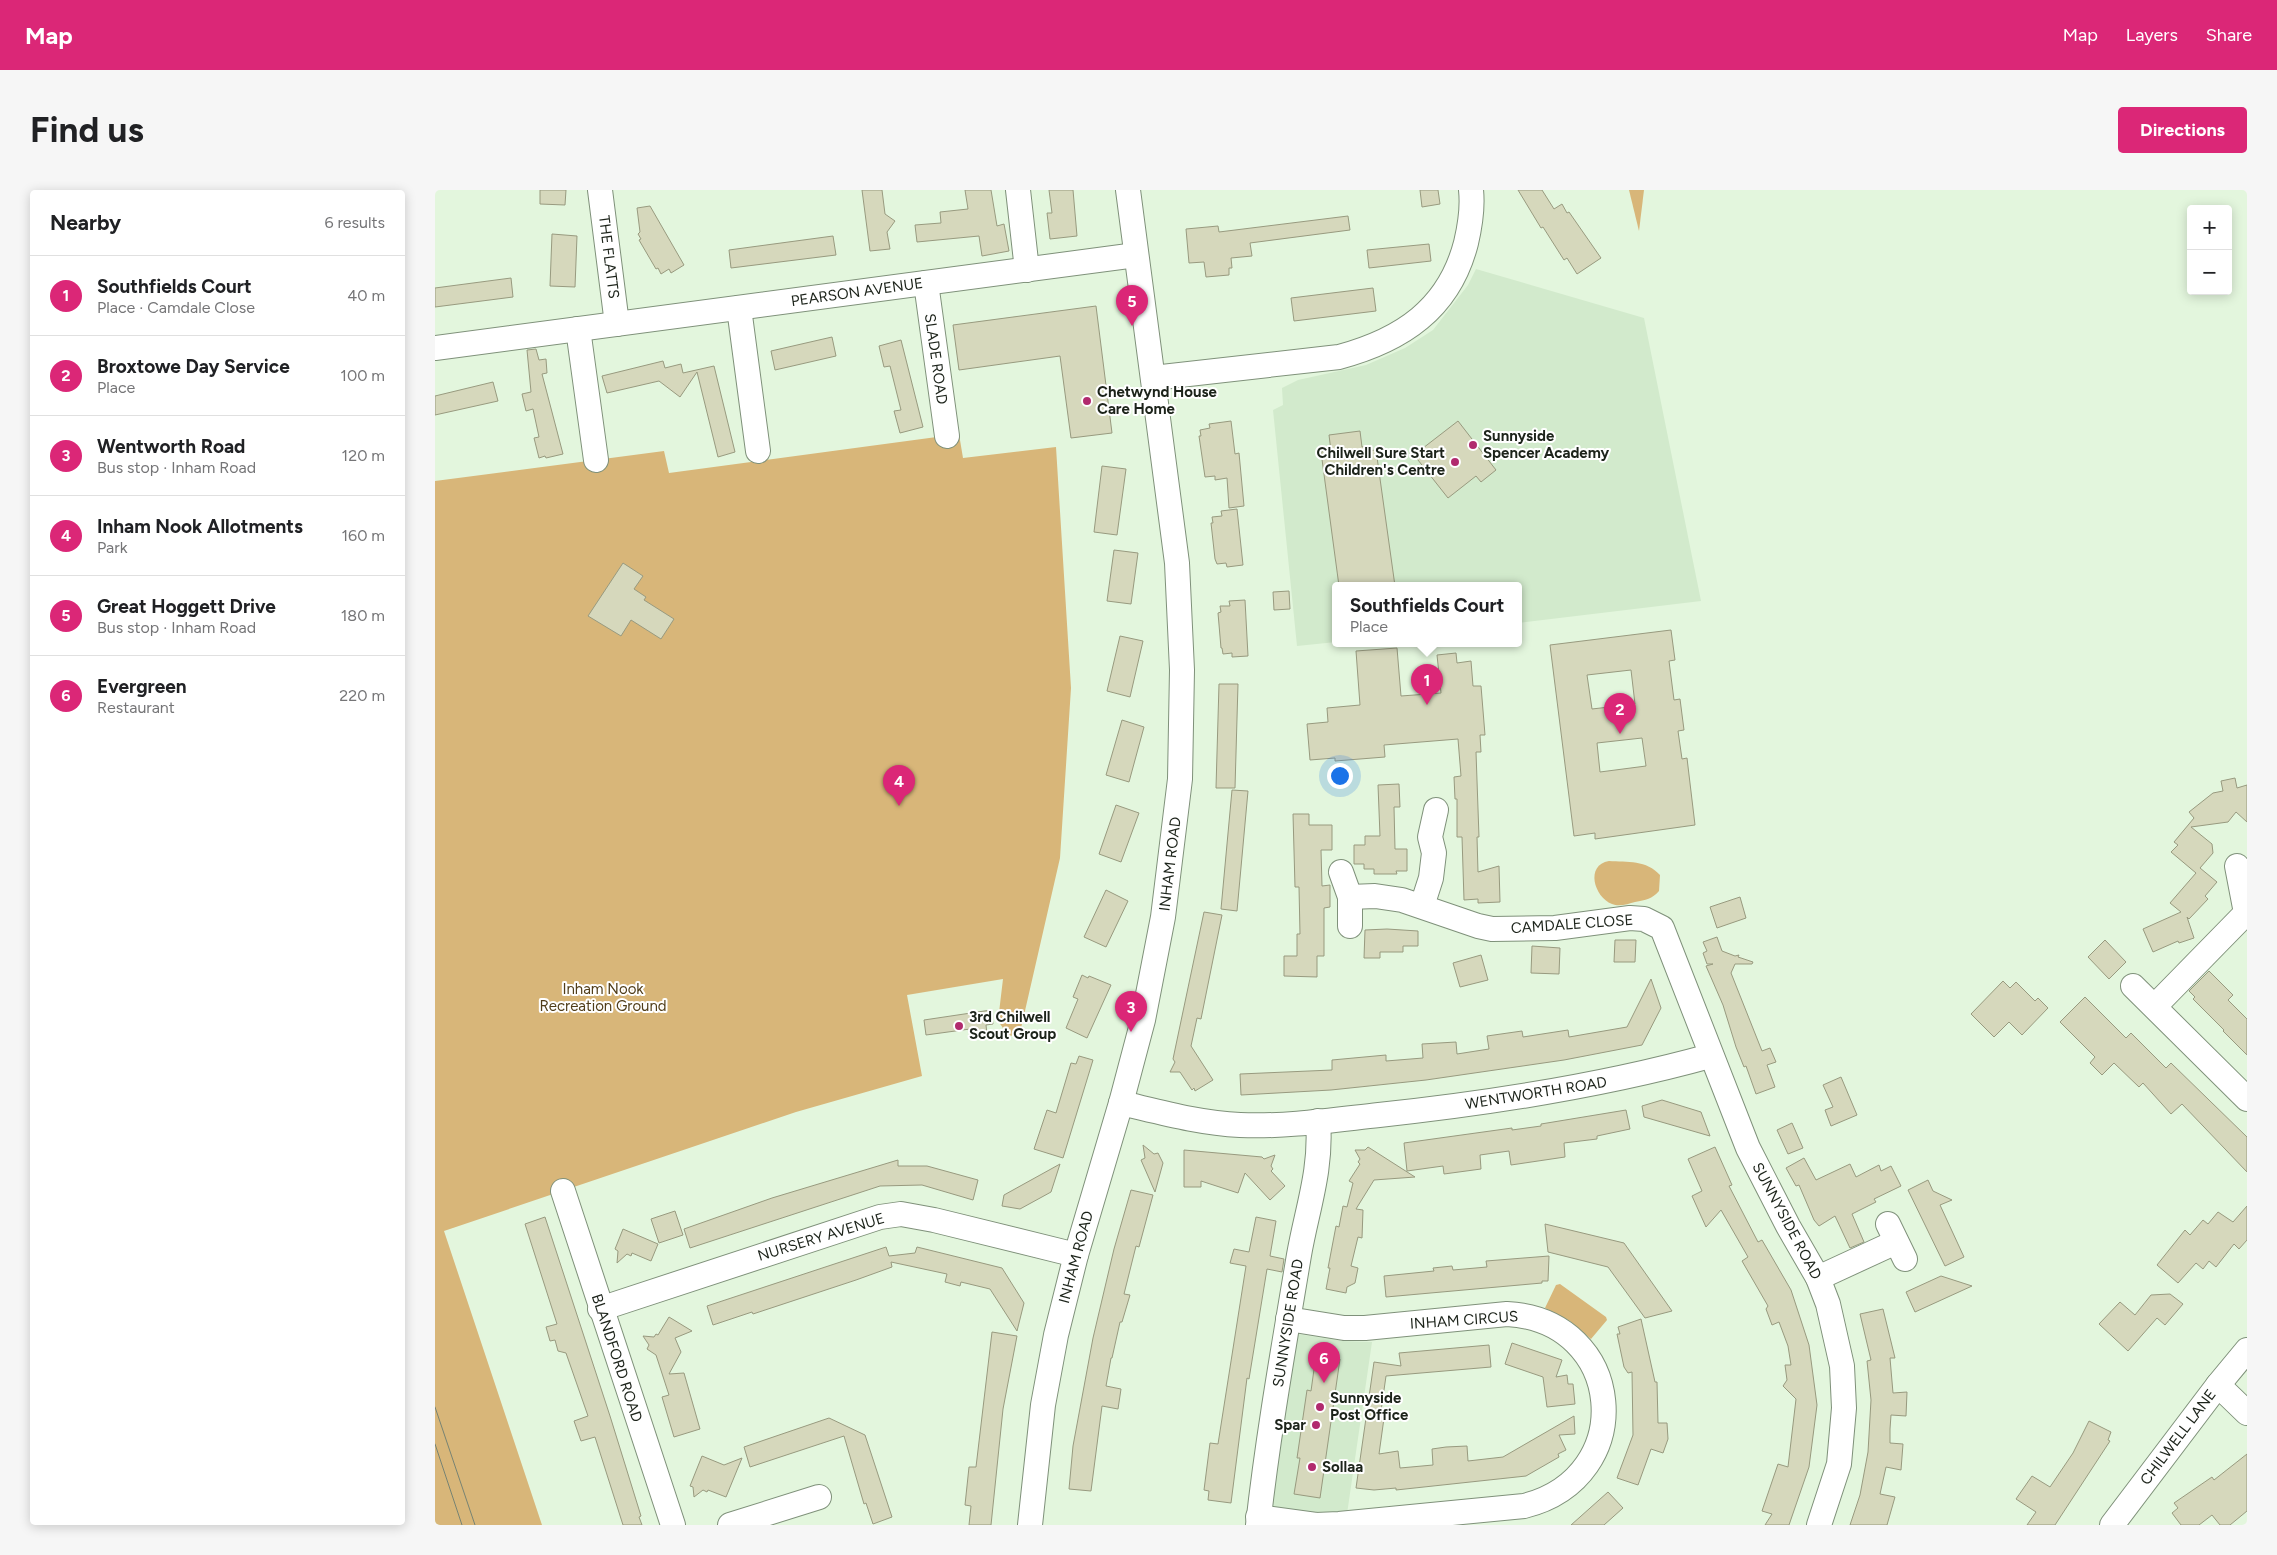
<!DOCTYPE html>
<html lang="en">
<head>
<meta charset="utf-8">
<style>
	body { margin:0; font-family:Figtree,sans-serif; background:#f6f6f6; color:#202124 }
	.controls { position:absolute; right:15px; top:15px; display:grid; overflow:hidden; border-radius:5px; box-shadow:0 2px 12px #0003 }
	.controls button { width:45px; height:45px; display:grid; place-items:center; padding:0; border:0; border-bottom:1px solid #e0e0e0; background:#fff; color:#202124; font:25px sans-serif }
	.you { position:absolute; left:904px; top:585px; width:18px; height:18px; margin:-12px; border:4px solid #fff; border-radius:50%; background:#1a73e8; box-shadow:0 0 0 8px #1a73e833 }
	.badge { display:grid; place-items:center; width:32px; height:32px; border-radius:50%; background:#db2777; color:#fff; font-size:16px; font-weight:700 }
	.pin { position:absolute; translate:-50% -41px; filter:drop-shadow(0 1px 2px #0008) }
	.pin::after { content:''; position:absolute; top:26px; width:18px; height:15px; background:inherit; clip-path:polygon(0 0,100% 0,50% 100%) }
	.popup { position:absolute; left:897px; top:392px; width:190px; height:65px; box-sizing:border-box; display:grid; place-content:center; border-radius:5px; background:#fff; filter:drop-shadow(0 1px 4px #0005); font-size:16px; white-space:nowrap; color:#757577 }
	.popup b { font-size:19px; color:#202124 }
	.popup::after { content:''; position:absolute; left:50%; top:100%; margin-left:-10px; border:10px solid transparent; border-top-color:#fff }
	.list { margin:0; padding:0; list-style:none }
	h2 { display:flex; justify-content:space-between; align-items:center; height:65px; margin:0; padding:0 20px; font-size:21px }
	h2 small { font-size:16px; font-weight:400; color:#757577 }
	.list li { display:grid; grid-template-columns:32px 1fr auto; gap:15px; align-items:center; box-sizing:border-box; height:80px; padding:0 20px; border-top:1px solid #e0e0e0 }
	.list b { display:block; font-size:19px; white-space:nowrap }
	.list p { margin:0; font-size:16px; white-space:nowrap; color:#757577 }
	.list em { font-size:16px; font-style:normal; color:#757577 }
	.map { position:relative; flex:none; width:1812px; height:1335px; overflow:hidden; border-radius:5px }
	header { display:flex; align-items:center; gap:30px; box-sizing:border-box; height:70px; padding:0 25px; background:#db2777; color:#fff }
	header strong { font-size:24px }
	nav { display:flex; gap:28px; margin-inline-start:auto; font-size:18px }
	.intro { display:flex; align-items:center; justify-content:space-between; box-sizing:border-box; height:120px; padding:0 30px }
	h1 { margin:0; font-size:35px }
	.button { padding:12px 22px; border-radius:5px; background:#db2777; color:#fff; font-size:18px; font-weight:700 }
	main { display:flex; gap:30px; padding:0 30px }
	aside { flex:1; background:#fff; border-radius:5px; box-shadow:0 2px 12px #0003 }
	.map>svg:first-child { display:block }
</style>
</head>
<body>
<header>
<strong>Map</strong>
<nav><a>Map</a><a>Layers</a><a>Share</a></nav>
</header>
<div class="intro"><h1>Find us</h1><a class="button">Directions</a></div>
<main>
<aside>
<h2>Nearby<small>6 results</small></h2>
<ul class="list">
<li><span class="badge">1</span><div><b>Southfields Court</b><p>Place · Camdale Close</p></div><em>40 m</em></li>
<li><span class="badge">2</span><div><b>Broxtowe Day Service</b><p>Place</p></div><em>100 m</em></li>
<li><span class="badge">3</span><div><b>Wentworth Road</b><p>Bus stop · Inham Road</p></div><em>120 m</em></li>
<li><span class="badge">4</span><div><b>Inham Nook Allotments</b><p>Park</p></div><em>160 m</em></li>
<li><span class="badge">5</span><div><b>Great Hoggett Drive</b><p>Bus stop · Inham Road</p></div><em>180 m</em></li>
<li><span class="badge">6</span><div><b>Evergreen</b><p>Restaurant</p></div><em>220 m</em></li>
</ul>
</aside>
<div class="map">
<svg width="1812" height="1335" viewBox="0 0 1812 1335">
	<rect width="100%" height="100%" fill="#e3f6dd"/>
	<!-- built -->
	<g fill="#d2eacc">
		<path d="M1041,79L1209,128L1266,411L1083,433V396H901V452L862,456L838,220L848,215L847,198L863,190L931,175L970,158L998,140L1033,95Z"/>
		<path d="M855,1143L908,1151L937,1152L912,1324L880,1323L833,1317Z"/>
	</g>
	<!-- green -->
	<g fill="#d8b679">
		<path d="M1194,0H1209L1204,41Z"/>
		<path d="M524,244L528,268L621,257L636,498L625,668L584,847L573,845L563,831L568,789L472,805L487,886L361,922L9,1041L107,1335H0V291L229,261L234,283Z"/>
		<path d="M1174,671C1192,672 1212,670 1225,685L1224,701C1217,709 1211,710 1200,712C1193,714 1184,717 1177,714C1159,707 1150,675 1174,671Z"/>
		<path d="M1125,1094L1171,1127L1172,1130L1156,1149L1135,1131L1110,1118L1121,1095Z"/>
	</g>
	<!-- building -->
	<g fill="#d6d8bc" stroke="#989a7f" fill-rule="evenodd">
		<path d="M105,0H131L130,15L105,14Z"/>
		<path d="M427,0H447L450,24L460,31L452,42L455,59L435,61Z"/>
		<path d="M530,0H556L562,36L569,34L574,61L547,66L544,46L482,52L480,35L506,33L505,22L533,19Z"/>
		<path d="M614,0H638L642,46L615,49L612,23H617Z"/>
		<path d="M985,0H1003L1005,14L987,17Z"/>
		<path d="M1083,0H1107L1119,19L1127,14L1132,23L1134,22L1166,68L1142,84L1132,68L1129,70L1108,37L1106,38Z"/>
		<path d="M215,16L249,75L236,83L234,79L226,84L223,78L221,79L204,50L206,49L203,44L205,42L202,18Z"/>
		<path d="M913,26L915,40L815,53L817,66L796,68L797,78H794V85L771,87L769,72L754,73L751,39L783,36L784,42Z"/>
		<path d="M117,44L142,46L140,97L115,96Z"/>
		<path d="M398,46L401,65L296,78L294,60Z"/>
		<path d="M994,54L996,71L934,78L932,60Z"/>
		<path d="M76,88L78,107L0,117V98Z"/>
		<path d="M938,98L941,121L859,131L856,108Z"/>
		<path d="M661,116L677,243L636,248L625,166L524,180L518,135Z"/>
		<path d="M397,147L401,166L340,180L336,161Z"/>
		<path d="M466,150L488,237L465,243L459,221L466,220L455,176L449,177L444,156Z"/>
		<path d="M101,159L104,170L111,169L112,183L107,184L128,264L111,268L110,266L104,268L99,248L104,247L98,219L91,221L87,204L96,202L92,160Z"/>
		<path d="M228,171L230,178L246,174L248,183L279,176L300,262L283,267L262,182L245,207L224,191L172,203L167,186Z"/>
		<path d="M58,192L63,211L0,225V206Z"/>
		<path d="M796,231L800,264L804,263L809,316L794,318L792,288L780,290V286L770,287L764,246H766L765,240L775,238L774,234Z"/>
		<path d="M1023,231L1061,280L1046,292L1041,286L1013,308L979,265Z"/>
		<path d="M925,241L927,257L931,256V261L941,260L960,396H904L886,262L896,261L894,245Z"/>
		<path d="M667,276L691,279L682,345L659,342Z"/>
		<path d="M802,319L808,375L792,377L791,373L782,374L780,369L776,333H778L777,327L787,326L786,321Z"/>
		<path d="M679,360L703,363L696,414L672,411Z"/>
		<path d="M188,373L208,386L199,399L211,407L209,410L239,429L226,449L196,430L186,446L153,426Z"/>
		<path d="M854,401L855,419L839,420L838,402Z"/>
		<path d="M810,410L813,466L797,467V463L788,464L787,458H786L783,423L786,422L785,416H795L794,411Z"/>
		<path d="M1236,440L1240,470L1234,471L1239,510L1245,509L1249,540L1243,541L1247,569L1252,568L1260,635L1160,649V643L1139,646L1115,455ZM1196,480L1200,514L1157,519L1152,485ZM1207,548L1211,576L1165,582L1162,553Z"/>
		<path d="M685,446L708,451L695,507L672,501Z"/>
		<path d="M962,458L966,506L1006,503L1002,465L1021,463L1022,473L1036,471L1038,496H1046L1050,545H1045L1046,562H1041L1044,647H1042L1043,682L1064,676L1065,712L1043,713V709L1029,710L1027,647H1022V609H1020L1019,587L1026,586L1023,549L949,555L950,567L900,571V568L875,570L872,534L893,532L892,518L925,515L921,461Z"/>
		<path d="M784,494H803L800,598H781Z"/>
		<path d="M687,530L709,537L694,592L671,585Z"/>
		<path d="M1800,588L1802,598L1812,595V632L1801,622L1793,632L1756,637L1777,654L1778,663L1765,678L1782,692L1770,706L1773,709L1754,729L1752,727L1759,748L1744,753L1743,751L1718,762L1708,739L1746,722L1735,713L1761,683L1736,662L1743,655L1739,652L1759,628L1754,622L1778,603L1788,601L1786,591Z"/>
		<path d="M964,594L965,617H959L960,659H972V681H961L962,684H939V679H929V674H919V655H930V646H945L943,595Z"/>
		<path d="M797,600L813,601L802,721L786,719Z"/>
		<path d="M681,615L704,623L686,672L664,664Z"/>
		<path d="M858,624H874V635H897V660H886L887,696L895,695V717L889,718V766H882V787L849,786V766H862V744H865L864,697H860Z"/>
		<path d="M671,700L693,711L671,757L649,747Z"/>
		<path d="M1305,707L1311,728L1282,738L1275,717Z"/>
		<path d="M769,722L787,725L766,829L762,828L756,856L778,890L760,901L759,898L757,900L745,882H735L740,872L738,869Z"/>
		<path d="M952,739L983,741V756H968V762H945V768H929L930,740Z"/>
		<path d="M1282,747L1287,761L1300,766L1304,765L1303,767L1318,772L1317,774H1300L1296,783L1327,861L1335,858L1341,872L1332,875L1340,897L1321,904L1311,876L1309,877L1301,857L1288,815L1271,776L1278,774H1272L1268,763L1272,761L1268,752Z"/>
		<path d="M1180,750H1201L1200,772H1179Z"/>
		<path d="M1670,750L1691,772L1674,789L1653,767Z"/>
		<path d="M1097,756L1125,758L1124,784L1096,783Z"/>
		<path d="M1046,765L1053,790L1025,797L1018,773Z"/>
		<path d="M1774,781L1798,805L1793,810L1812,829V865L1788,841L1789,840L1758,809L1760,807L1754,801Z"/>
		<path d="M647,785L653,788L654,786L676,795L652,848L631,838L643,809L638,807Z"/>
		<path d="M1216,789L1226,818L1207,855L1129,870L991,890L896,900L806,905L805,884L897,880V870L951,865V871L988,868L987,854L1021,852L1022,864L1054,859L1052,846L1087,841L1088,847L1133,840L1134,847L1192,837Z"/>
		<path d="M1568,791L1575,798L1581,792L1600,811L1603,808L1613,818L1587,845L1574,832L1559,847L1536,824Z"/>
		<path d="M1650,807L1691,848L1696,843L1731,878L1736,873L1812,947V982L1747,914L1736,924L1708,893L1704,897L1679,873L1667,885L1655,873L1660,867L1625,832Z"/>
		<path d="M556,820L558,834L551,835L552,844L536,846L535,839L491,845L489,830Z"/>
		<path d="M644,866L658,870L628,968L599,959L612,920L621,923L636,873L641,874Z"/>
		<path d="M1406,887L1422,925L1396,936L1390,920L1398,917L1388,895Z"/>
		<path d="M1227,910L1266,922L1275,946L1209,927L1207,916Z"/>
		<path d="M1191,920L1195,939L1162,946V949L1129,953L1130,967L1076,975L1074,961L1045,965L1046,979L1009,984L1008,976L972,981L969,953L1077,938V940L1106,936V934Z"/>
		<path d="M1357,933L1368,958L1353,964L1342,940Z"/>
		<path d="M708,955L719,964L723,963L728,973L720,1002L706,970L710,968Z"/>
		<path d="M933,957L980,987L939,990L921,1019L928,1020L927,1048L923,1047L916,1076L923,1078L920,1093L912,1097L911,1103L891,1099L895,1078H893L901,1036L904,1037L908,1016L912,1017L918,993L914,991L925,974L923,972L925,969L920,960H930Z"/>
		<path d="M1280,957L1297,995L1294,996L1323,1052L1327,1050L1356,1100L1374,1155L1382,1215L1374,1277L1354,1335H1330L1337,1324L1327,1321L1343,1274L1353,1277L1361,1209L1348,1196L1352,1190L1350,1175H1356L1353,1156L1344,1132L1337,1135L1331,1119L1333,1116L1307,1071L1313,1067L1286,1020L1271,1037L1257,1006L1267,1001L1253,969Z"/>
		<path d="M749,960L827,967L829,969L840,965L836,976L838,979L836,981L850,996L835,1010L810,983L803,1003L766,991V997H749Z"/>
		<path d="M1369,968L1381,990L1415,974L1421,987L1444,975L1446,981L1456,976L1466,996L1439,1009L1441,1012L1417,1024L1429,1052L1415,1058L1400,1026L1384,1036L1379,1030L1364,995L1361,996L1351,978Z"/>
		<path d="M463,970V976H492L543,990L538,1010L487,995L445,996L255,1058L249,1039L337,1008Z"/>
		<path d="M625,974L616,1002L585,1019L567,1016L569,1005Z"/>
		<path d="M1493,990L1498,1001L1517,1010L1505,1015L1529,1067L1510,1076L1473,1000Z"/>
		<path d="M696,1000L718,1005L704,1057L701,1056L689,1104L695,1105L687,1132H685L677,1168H676L671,1196L686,1199L683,1219L667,1216L656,1301L634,1299L638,1256L658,1148L679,1059Z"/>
		<path d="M1812,1016V1050L1804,1059L1799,1054L1781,1077L1774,1071L1768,1079L1761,1073L1743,1093L1722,1075L1750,1040L1755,1045L1768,1030L1773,1034L1783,1022L1798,1032Z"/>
		<path d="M240,1021L248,1045L224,1053L216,1029Z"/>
		<path d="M110,1027L175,1226L206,1326L204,1327L207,1335H188L160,1247L146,1251L139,1231L153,1226L131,1163L123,1161L120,1150L115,1151L111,1137L122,1134L90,1034Z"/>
		<path d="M821,1027L841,1031L835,1066L849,1069L847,1082L832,1079L814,1189L812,1188L796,1313L773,1310L774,1301L769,1300L775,1253L783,1254L811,1076L795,1073L799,1059L814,1062Z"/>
		<path d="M1110,1034L1189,1053L1237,1121L1210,1128L1173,1077L1113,1062Z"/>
		<path d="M188,1039L223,1054L216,1071L197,1063L196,1066L192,1064L182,1073L183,1061L180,1059Z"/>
		<path d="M451,1057L454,1066L480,1063L482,1057L567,1078L589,1113L582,1141L555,1099L526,1092L525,1096L510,1092L512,1084L456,1072L457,1077L421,1090L318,1124L317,1122L278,1135L272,1116Z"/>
		<path d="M1114,1066L1113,1091H1107V1093L951,1107L949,1086L999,1081L998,1078L1017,1076L1018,1080L1052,1077L1051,1071Z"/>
		<path d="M1506,1086L1537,1096L1480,1122L1471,1102Z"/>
		<path d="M1735,1104L1748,1114L1730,1135L1722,1128L1693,1161L1664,1134L1685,1112L1700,1125L1716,1105Z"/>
		<path d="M1448,1119L1460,1168H1455L1458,1203L1472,1202L1471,1226L1456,1225L1455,1239V1253L1468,1254L1466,1280L1451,1277L1445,1304L1460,1307L1452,1335H1415L1425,1305L1433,1262L1436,1210L1432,1171L1436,1170L1425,1124Z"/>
		<path d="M234,1127L257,1141L240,1148L246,1162L234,1184L249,1183L265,1239L239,1247L227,1207L234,1205L221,1165L212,1159L214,1155L208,1146L219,1147L221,1144L223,1145Z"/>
		<path d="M1206,1129L1220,1192H1222L1223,1233H1232L1233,1249L1228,1263L1216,1259L1203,1295L1182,1288L1198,1245L1197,1182L1193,1183L1189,1177L1182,1144H1185L1183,1137Z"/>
		<path d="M557,1142L582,1146L568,1219L556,1335H534L536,1316L530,1315L534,1277H541Z"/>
		<path d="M1077,1153L1127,1170L1121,1187L1132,1185L1133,1194H1138L1140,1214L1112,1217L1108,1187L1070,1174Z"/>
		<path d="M1054,1155L1056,1177L951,1186L946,1221H950L944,1264L963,1261L965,1278L998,1275L997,1259L1011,1257L1032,1256L1033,1271L1068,1267L1139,1226L1140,1244L1124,1245L1131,1260L1123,1264L1124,1267L1091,1286L961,1300V1298L939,1300L921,1298L939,1172L966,1176L964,1163Z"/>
		<path d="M881,1165L905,1169L885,1308L859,1304L865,1268H862L872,1200L876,1201Z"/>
		<path d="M394,1228L430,1245L457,1327L438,1334L431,1313L429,1314L409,1246L315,1277L309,1257Z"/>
		<path d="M1654,1231L1676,1242L1673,1250L1675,1251L1620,1335H1592L1601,1322L1581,1309L1597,1286L1615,1297L1638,1263Z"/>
		<path d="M1812,1264V1321L1795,1335H1785L1777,1325L1764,1335H1746L1737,1323L1743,1318L1739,1313L1777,1287L1779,1290Z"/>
		<path d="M267,1266L289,1275L307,1268L291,1307L273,1300L272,1302L268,1300L259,1307L258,1297L255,1296Z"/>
		<path d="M1173,1302L1188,1318L1169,1335H1136Z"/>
	</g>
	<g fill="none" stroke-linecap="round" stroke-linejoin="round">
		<!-- minor casing -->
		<g stroke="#7f917a" stroke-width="26">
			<g id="minor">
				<path d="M165,0L182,134"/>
				<path d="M583,0L592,80"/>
				<path d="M491,93L512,246"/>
				<path d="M304,118L323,261"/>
				<path d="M143,139L161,270"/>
				<path d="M0,158L701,65"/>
				<path d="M718,188L904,167C967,150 1014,119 1031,53C1035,36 1038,18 1036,0"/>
				<path d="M1802,676L1811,723"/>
				<path d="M906,682L915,707V736"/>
				<path d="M915,707L940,706L967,710L1043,736L1057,739L1120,738L1195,728L1209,729L1227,738L1313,958L1353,1036L1383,1088L1393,1114L1407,1176L1409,1218L1404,1274L1384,1335"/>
				<path d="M987,716L996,688L999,663L995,647L1001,620"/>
				<path d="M1698,796L1812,909"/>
				<path d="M1720,816L1811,723"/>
				<path d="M686,913C725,922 764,933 805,935C851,937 898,930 944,925C1056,913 1167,896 1275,866"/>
				<path d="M128,1001L238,1335"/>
				<path d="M1453,1034L1470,1069"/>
				<path d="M1383,1088L1461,1052"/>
				<path d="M165,1119L445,1027L466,1024L499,1030L641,1065"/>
				<path d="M1783,1195L1812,1223"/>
				<path d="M823,1327L881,1335L904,1334L1089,1316C1205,1287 1190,1130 1072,1124L930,1138H909L853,1129"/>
				<path d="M295,1335L384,1307"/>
				<path d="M595,1335L608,1215L621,1145L641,1065L686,913L708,830L728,727L745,589L747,480L742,373L693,0"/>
				<path d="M823,1335C833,1245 849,1155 864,1065C872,1019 887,980 883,931"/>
				<path d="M1677,1335L1783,1195L1812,1160"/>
			</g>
		</g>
		<!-- minor -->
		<use href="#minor" stroke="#fff" stroke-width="24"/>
		<!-- tram -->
		<g stroke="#778373" stroke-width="1">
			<path d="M0,1217L40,1335"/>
			<path d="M0,1254L27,1335"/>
		</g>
	</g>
	<!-- markers -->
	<g fill="#b12a6e" stroke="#fff" stroke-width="2">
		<circle cx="652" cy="211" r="5"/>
		<circle cx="1038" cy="255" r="5"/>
		<circle cx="1020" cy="272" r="5"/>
		<circle cx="524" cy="836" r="5"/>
		<circle cx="885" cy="1217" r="5"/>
		<circle cx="881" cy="1235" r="5"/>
		<circle cx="877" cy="1277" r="5"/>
	</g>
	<g text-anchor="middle" stroke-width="4" stroke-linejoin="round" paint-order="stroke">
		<!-- street labels -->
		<g font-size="15" fill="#1c231a" stroke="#fff">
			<text transform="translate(174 67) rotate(83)" y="5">THE FLATTS</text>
			<text transform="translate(422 102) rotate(-8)" y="5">PEARSON AVENUE</text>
			<text transform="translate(501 169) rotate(82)" y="5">SLADE ROAD</text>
			<text transform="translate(735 674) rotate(-83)" y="5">INHAM ROAD</text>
			<text transform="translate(1137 734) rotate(-4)" y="5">CAMDALE CLOSE</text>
			<text transform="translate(1101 903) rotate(-9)" y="5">WENTWORTH ROAD</text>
			<text transform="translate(1352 1031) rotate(62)" y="5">SUNNYSIDE ROAD</text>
			<text transform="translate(386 1047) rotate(-17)" y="5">NURSERY AVENUE</text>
			<text transform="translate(641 1067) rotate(-75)" y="5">INHAM ROAD</text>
			<text transform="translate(1029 1130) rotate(-4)" y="5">INHAM CIRCUS</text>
			<text transform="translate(853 1133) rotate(-81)" y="5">SUNNYSIDE ROAD</text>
			<text transform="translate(182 1168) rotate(72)" y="5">BLANDFORD ROAD</text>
			<text transform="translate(1743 1247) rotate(-53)" y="5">CHILWELL LANE</text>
		</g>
		<!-- poi labels -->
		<g font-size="15" font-weight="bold" fill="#1c231a" stroke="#fff" text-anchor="start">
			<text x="662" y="207">Chetwynd House<tspan x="662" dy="17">Care Home</tspan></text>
			<text x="1048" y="251">Sunnyside<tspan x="1048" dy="17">Spencer Academy</tspan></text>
			<text x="1010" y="268" text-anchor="end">Chilwell Sure Start<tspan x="1010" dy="17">Children's Centre</tspan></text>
			<text x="534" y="832">3rd Chilwell<tspan x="534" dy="17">Scout Group</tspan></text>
			<text x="895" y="1213">Sunnyside<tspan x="895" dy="17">Post Office</tspan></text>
			<text x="871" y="1240" text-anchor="end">Spar</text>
			<text x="887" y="1282">Sollaa</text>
		</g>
		<!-- park labels -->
		<g font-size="15" fill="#503d19" stroke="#fff">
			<text x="168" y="804">Inham Nook<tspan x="168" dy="17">Recreation Ground</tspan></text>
		</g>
	</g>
</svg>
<div class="controls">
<button>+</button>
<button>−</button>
</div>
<div class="you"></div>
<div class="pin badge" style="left:992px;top:515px">1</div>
<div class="popup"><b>Southfields Court</b>Place</div>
<div class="pin badge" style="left:1185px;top:544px">2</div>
<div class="pin badge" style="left:696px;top:842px">3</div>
<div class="pin badge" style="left:464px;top:616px">4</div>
<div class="pin badge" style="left:697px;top:136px">5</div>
<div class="pin badge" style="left:889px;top:1193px">6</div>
</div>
</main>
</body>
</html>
